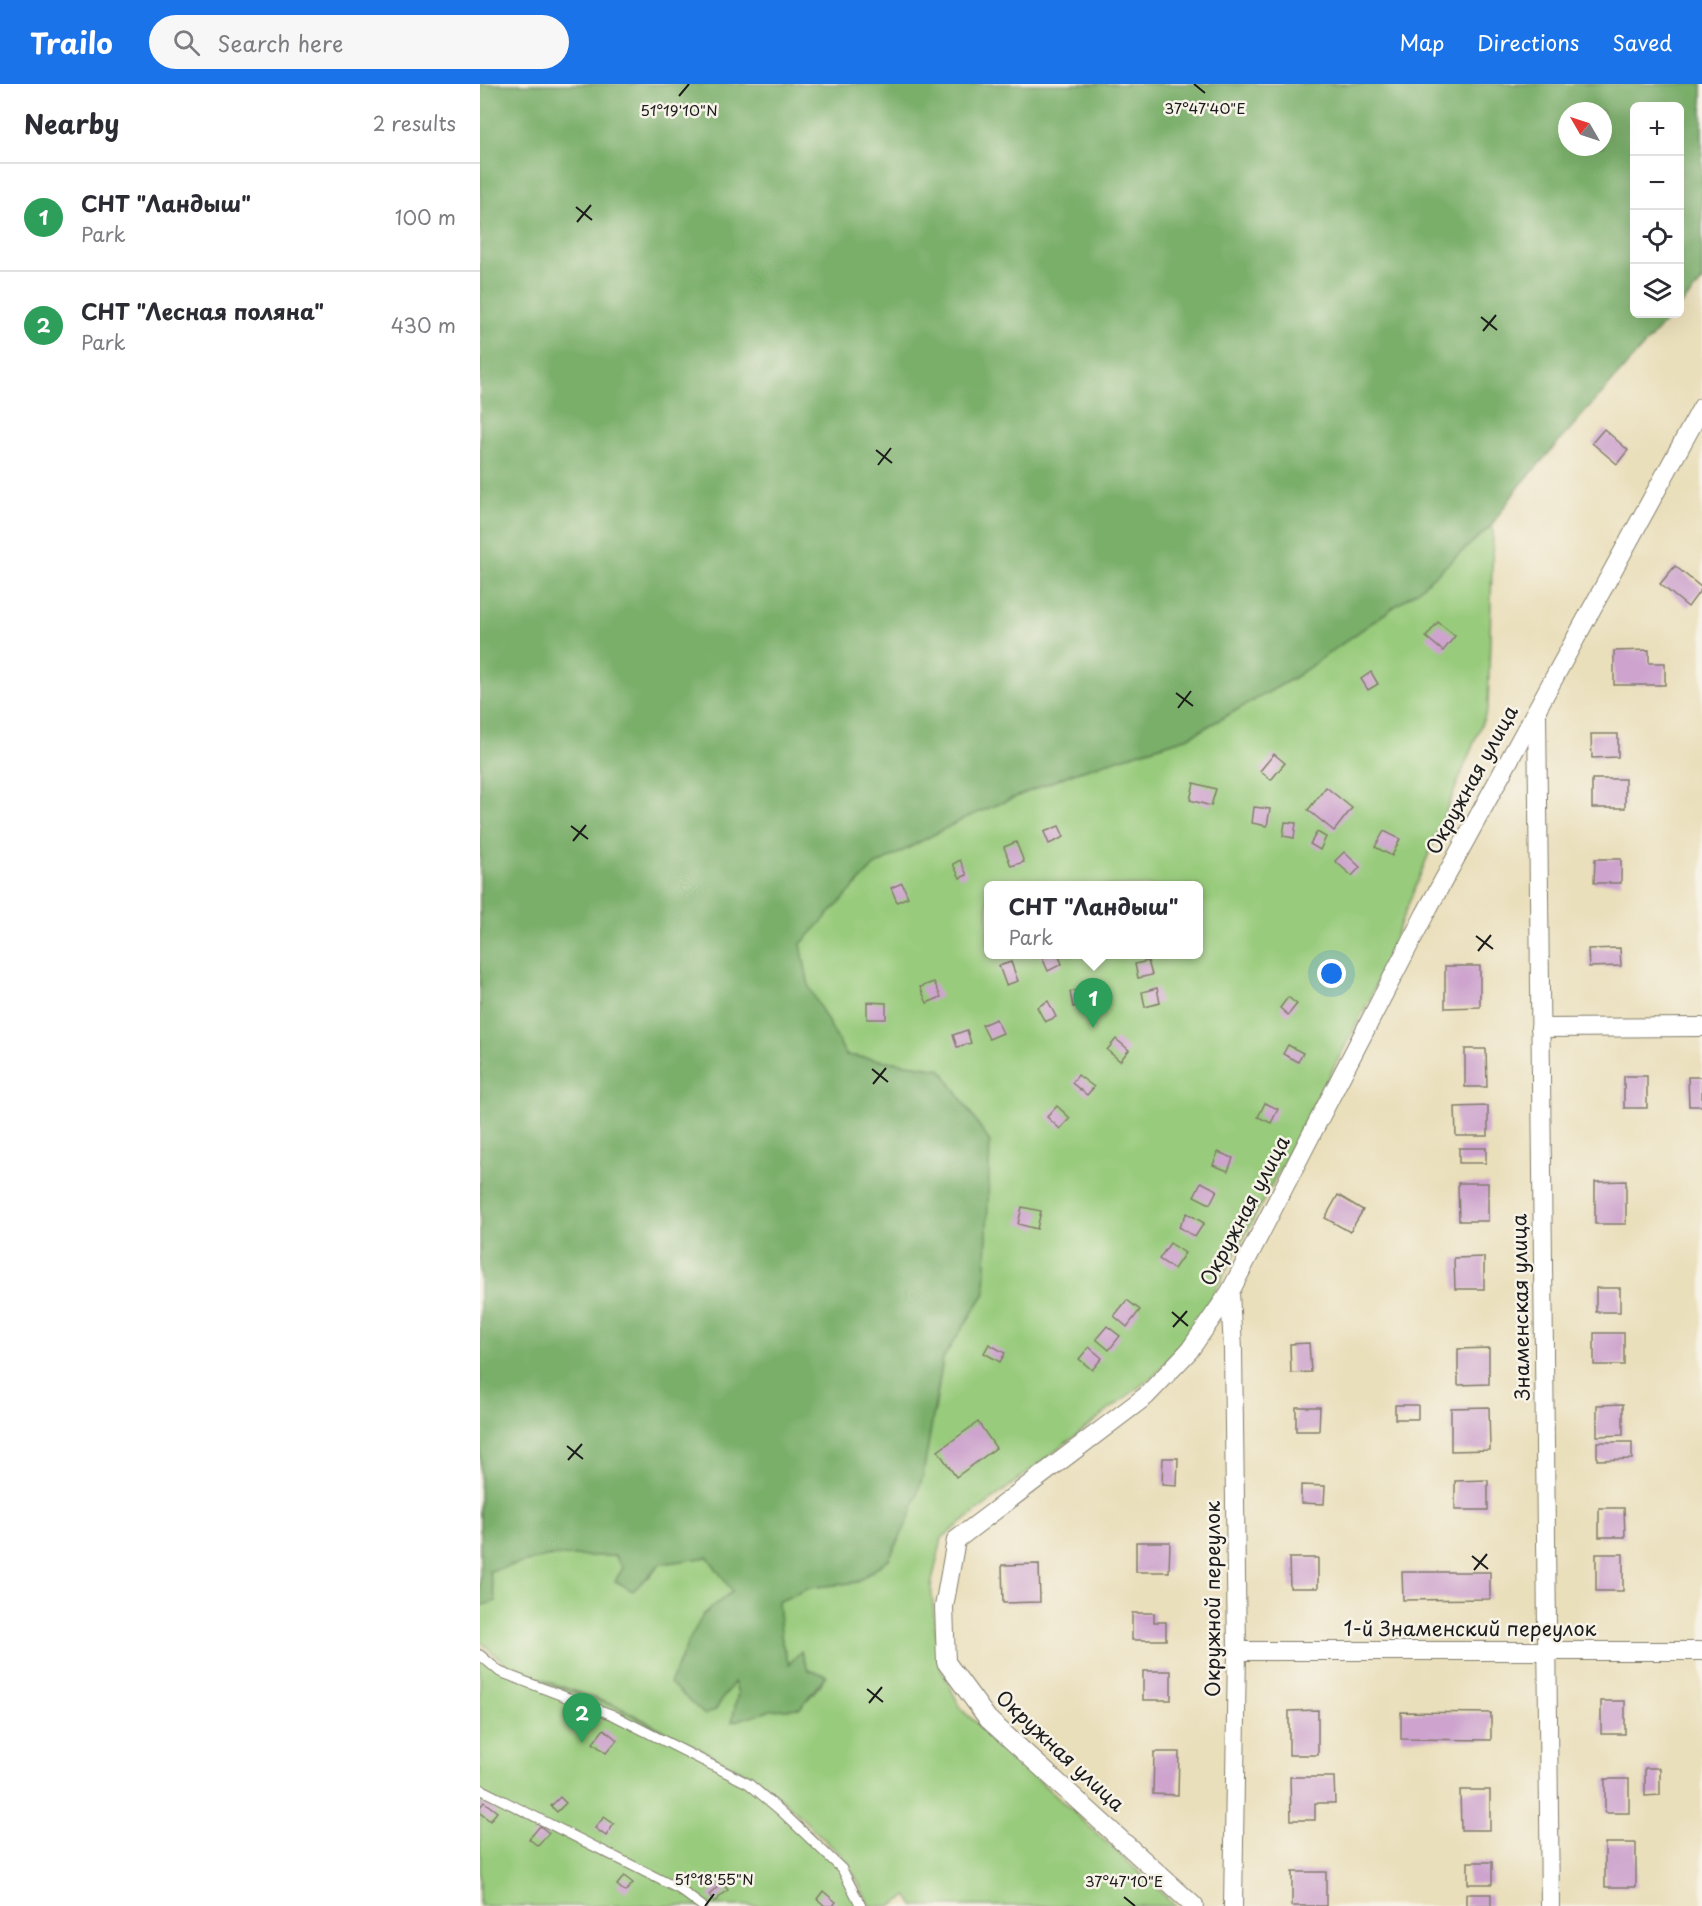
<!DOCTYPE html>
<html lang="en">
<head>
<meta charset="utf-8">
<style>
	body { margin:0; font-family:"Playpen Sans",sans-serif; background:#f7f7f7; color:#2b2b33 }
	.controls { position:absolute; right:18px; top:18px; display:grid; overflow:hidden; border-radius:9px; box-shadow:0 6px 24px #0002 }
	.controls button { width:54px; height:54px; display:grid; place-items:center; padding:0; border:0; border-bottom:2px solid #e1e1e2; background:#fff; color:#2b2b33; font:30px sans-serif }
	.compass { position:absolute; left:1078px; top:18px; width:54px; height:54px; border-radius:50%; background:#fff; box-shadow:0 6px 24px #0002; rotate:309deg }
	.you { position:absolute; left:852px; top:890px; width:21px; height:21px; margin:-15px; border:4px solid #fff; border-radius:50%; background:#1a73e8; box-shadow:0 0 0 9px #1a73e833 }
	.badge { display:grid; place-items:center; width:39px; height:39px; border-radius:50%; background:#1a73e8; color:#fff; font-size:20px; font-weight:700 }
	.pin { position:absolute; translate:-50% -50px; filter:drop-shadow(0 2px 3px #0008) }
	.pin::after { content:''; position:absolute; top:32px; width:21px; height:18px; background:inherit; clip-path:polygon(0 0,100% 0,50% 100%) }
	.popup { position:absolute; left:504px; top:797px; width:219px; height:78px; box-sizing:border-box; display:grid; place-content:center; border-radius:9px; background:#fff; filter:drop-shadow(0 2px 4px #0005); font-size:20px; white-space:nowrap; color:#7c7c81 }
	.popup b { font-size:22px; color:#2b2b33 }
	.popup::after { content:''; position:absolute; left:50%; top:100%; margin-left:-12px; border:12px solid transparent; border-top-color:#fff }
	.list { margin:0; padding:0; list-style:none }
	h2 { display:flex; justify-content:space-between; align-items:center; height:78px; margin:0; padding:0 24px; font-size:26px }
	h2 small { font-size:20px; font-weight:400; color:#7c7c81 }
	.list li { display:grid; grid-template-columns:39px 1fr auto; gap:18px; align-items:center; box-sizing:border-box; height:108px; padding:0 24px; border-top:2px solid #e1e1e2 }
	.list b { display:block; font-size:22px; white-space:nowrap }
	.list p { margin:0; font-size:20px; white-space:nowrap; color:#7c7c81 }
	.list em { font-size:20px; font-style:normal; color:#7c7c81 }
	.icon { flex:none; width:33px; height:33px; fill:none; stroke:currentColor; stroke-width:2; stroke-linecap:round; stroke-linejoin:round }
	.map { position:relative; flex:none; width:1222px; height:1822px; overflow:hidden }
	header { display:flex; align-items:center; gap:36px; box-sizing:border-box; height:84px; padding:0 30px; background:#1a73e8; color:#fff }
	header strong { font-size:28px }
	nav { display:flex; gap:33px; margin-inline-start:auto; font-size:21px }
	.search { width:420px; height:54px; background:#f7f7f7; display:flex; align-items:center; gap:15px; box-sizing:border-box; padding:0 21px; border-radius:33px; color:#7c7c81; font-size:22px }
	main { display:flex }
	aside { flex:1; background:#fff }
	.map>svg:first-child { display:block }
</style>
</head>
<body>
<header>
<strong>Trailo</strong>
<div class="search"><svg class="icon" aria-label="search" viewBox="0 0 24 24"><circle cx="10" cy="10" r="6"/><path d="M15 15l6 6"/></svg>Search here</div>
<nav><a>Map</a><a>Directions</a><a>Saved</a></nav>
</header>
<main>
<aside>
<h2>Nearby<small>2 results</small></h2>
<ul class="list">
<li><span class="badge" style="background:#2e9e5b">1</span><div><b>СНТ &quot;Ландыш&quot;</b><p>Park</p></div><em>100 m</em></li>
<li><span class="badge" style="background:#2e9e5b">2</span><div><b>СНТ &quot;Лесная поляна&quot;</b><p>Park</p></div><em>430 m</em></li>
</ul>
</aside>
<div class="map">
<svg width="1222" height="1822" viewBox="0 0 1222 1822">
	<rect width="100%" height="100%" fill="#f7f3e8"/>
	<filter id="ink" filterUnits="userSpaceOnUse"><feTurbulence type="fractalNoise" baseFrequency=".0167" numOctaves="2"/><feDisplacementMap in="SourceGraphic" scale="12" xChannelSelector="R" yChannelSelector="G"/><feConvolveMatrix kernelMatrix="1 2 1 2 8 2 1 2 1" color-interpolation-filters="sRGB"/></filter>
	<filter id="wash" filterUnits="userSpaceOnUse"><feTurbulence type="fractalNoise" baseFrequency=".008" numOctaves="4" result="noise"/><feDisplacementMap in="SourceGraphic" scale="24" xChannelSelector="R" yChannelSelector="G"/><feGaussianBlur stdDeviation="1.35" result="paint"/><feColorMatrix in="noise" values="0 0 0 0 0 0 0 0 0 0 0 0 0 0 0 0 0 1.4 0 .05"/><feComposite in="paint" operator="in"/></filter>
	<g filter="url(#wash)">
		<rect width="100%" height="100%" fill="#eadfbb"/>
		<!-- green -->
		<g fill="#98cb7b" stroke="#5a744c" stroke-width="1.5" fill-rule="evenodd">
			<path d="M1011,442L1013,447L1008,624L889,917L721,1234L676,1290L462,1454L451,1502L459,1580L481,1625L696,1822H434L428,1812L410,1822H390L368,1778L306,1719L273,1693L139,1623L25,1582V1579L0,1557V1522L16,1517L9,1487L70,1472H135L144,1484L168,1494L180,1480L228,1473L253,1507L223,1531L235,1626L254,1597L258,1609L252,1638L291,1625L320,1624L341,1600L345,1591L309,1581L302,1559L297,1518L329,1504L378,1498L455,1326L463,1274L505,1209L507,1142L461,985L366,971L329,903L320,860L394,782L485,734L593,689L709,653L815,593L938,506ZM508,802H718V870H508Z"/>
			<path d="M0,1563L23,1583L138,1624L271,1695L305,1723L365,1782L386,1822H0Z"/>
		</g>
		<!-- forest -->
		<path fill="#7aaf6b" stroke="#4b6644" stroke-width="1.5" fill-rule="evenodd" d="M0,0H1222V198L1200,222V22H1154V230H1192L1037,405L1011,442L938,506L815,593L709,653L593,689L485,734L394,782L321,860L329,903L366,971L461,985L510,1058L505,1209L463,1274L443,1391L430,1433L409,1475L377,1498L329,1504L298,1518L302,1559L309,1580L321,1567L328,1586L346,1591L320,1624L291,1626L252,1638L258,1609L254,1598L235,1626L225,1631L190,1599L208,1558L223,1531L252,1507L228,1473L180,1480L153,1507L135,1497L143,1484L135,1472H70L9,1487L16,1517L0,1522ZM1087,27H1123V63H1087Z"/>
		<g id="blocks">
			<!-- building -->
			<g fill="#cea4ce">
				<path d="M1124,345L1148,366L1137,380L1112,359Z"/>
				<path d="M1195,482L1222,504L1208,523L1180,500Z"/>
				<path d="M958,538L975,552L963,567L946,553Z"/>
				<path d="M1169,566V579H1185V601H1134V567Z"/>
				<path d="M891,588L898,600L888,606L881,595Z"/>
				<path d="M1111,650H1138V673L1112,674Z"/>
				<path d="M794,670L805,679L791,696L780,687Z"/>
				<rect x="1112" y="695" width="33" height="29"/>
				<path d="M714,699L736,705L731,722L710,716Z"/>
				<path d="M846,703L872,724L854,747L828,726Z"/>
				<path d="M774,723L790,725L787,742L772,739Z"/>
				<path d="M805,738L816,739L814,754L803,752Z"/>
				<path d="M579,742L584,753L569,760L564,748Z"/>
				<path d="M904,747L920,755L912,772L895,763Z"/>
				<path d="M837,748L846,753L840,766L830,760Z"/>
				<path d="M536,758L544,778L531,782L524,763Z"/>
				<path d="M864,768L880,783L872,792L855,777Z"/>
				<path d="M1115,775H1141V799H1114Z"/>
				<path d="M480,776L487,791L480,794L473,780Z"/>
				<path d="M422,799L428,813L417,818L411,804Z"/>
				<path d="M1140,864L1141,882L1109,883L1108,865Z"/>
				<path d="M563,870H578L582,880L568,887L561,871Z"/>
				<path d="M668,877L672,891L658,894L655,880Z"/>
				<path d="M531,878L538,897L526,901L519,882Z"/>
				<path d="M965,882H1000V923L965,924Z"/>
				<path d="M454,898L461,913L447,919L440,903Z"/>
				<path d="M605,904L608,919L593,923L590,908Z"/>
				<path d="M677,904L680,919L665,923L662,908Z"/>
				<path d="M808,913L817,920L808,931L800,924Z"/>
				<path d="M568,917L576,933L565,938L557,923Z"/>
				<path d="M387,918L406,919V935H387Z"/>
				<path d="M516,935L523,949L509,955L502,941Z"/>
				<path d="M487,946L491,959L477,963L473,951Z"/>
				<path d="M636,955L649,966L640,977L627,966Z"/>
				<path d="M808,961L823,969L818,978L803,970Z"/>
				<path d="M985,965H1006L1007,1003H985Z"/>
				<path d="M598,991L614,1003L607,1011L592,999Z"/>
				<rect x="1144" y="992" width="23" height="32"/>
				<path d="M1208,993H1222V1022H1209Z"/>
				<path d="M785,1019L798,1025L791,1039L778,1033Z"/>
				<path d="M577,1022L590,1034L580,1045L567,1033Z"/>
				<path d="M1008,1022V1052H976L975,1023Z"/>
				<rect x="979" y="1064" width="27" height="15"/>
				<path d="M738,1068L753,1074L748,1087L733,1081Z"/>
				<path d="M1146,1097V1140H1115V1098Z"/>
				<path d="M721,1098L737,1106L730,1120L714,1112Z"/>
				<path d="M978,1099H1008V1137H979Z"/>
				<path d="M858,1111L883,1126L870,1148L845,1134Z"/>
				<path d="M542,1123L561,1127L557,1145L538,1140Z"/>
				<path d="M707,1129L724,1139L715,1153L699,1143Z"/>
				<path d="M690,1159L705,1169L694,1185L679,1175Z"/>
				<path d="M1004,1173V1205H975L974,1174Z"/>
				<rect x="1116" y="1204" width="24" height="24"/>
				<path d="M647,1216L660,1226L647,1243L634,1232Z"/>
				<path d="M627,1242L640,1252L629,1266L616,1255Z"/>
				<rect x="1114" y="1249" width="30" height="32"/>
				<path d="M829,1259L831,1288L811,1289L810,1260Z"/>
				<path d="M509,1260L525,1269L520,1278L504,1269Z"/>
				<path d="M609,1263L622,1274L612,1286L599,1275Z"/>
				<path d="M1009,1264V1300L978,1301V1265Z"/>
				<path d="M1143,1320V1351L1117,1352V1321Z"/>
				<rect x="915" y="1321" width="23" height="14"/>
				<path d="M816,1323H840L839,1347H816Z"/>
				<path d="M1009,1323L1010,1366L971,1367V1324Z"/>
				<path d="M498,1338L516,1364L476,1393L458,1367Z"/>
				<path d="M1117,1358H1152V1375L1117,1376Z"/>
				<path d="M683,1374H698L697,1402L682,1401Z"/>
				<path d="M1008,1396V1426H975V1397Z"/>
				<path d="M821,1401L845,1402L844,1420L821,1419Z"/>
				<path d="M1119,1424H1144L1145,1453H1119Z"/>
				<path d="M656,1458H690L689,1488H656Z"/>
				<rect x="1116" y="1470" width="27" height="37"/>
				<path d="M809,1474H838V1504H810Z"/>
				<path d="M559,1480L560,1518L523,1519L522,1481Z"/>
				<path d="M922,1488H1010V1515L923,1516Z"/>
				<path d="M652,1529H674V1538H686V1556H652Z"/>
				<rect x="663" y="1587" width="28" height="29"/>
				<rect x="1121" y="1617" width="24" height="33"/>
				<path d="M838,1626V1671H809V1627Z"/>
				<path d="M921,1628L1011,1629V1656L921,1655Z"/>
				<path d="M124,1645L137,1656L126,1669L113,1659Z"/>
				<path d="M674,1668H699L698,1711L673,1710Z"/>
				<path d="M1165,1684H1180V1711L1165,1712Z"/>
				<path d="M810,1693H854L855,1719H835V1736H811Z"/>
				<rect x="1125" y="1695" width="24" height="34"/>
				<path d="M980,1706H1010V1746H981Z"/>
				<path d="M80,1713L86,1719L77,1728L71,1722Z"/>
				<path d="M4,1718L17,1728L10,1737L0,1729V1723Z"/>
				<path d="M124,1733L134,1740L126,1752L115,1744Z"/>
				<path d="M60,1742L69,1749L58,1762L49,1755Z"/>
				<rect x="1125" y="1759" width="31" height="44"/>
				<rect x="988" y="1778" width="24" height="22"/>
				<rect x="812" y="1788" width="34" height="34"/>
				<path d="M144,1792L153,1799L145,1808L137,1801Z"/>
				<path d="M242,1799L248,1806L234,1818L229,1811Z"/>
				<path d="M343,1807L356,1818L353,1822H345L337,1815Z"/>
				<rect x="986" y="1810" width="25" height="12"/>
			</g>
		</g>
	</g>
	<g filter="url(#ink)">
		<use href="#blocks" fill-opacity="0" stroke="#837e6c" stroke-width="1.5"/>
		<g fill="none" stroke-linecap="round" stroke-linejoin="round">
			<!-- service casing -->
			<g stroke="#837e6c" stroke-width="11">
				<g id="service">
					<path d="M0,1571L20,1588L133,1631L269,1700L301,1727L362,1785L381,1822"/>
					<path d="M0,1705L199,1805L222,1822"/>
				</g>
			</g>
			<!-- minor casing -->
			<g stroke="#837e6c" stroke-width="20">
				<g id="minor">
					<path d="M1057,627L1070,1822"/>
					<path d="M1060,944L1222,943"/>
					<path d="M750,1208L753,1266L757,1567L753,1822"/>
					<path d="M757,1567H1222"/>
					<path d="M714,1822L508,1635L466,1578L464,1523L476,1456L666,1312L709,1267L750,1208L945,830L1222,323"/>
				</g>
			</g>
			<!-- service -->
			<use href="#service" stroke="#fff" stroke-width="9"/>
			<!-- minor -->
			<use href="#minor" stroke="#fff" stroke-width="18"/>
		</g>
	</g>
	<!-- ticks -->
	<path fill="none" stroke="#1c1c1c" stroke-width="2" d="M714,0L725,9M199,12L209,0M96,123L112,136M97,138L111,121M1001,233L1017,246M1003,247L1016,231M396,366L412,379M398,381L411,364M696,609L713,622M698,624L711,607M91,742L108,755M93,757L106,741M996,852L1013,865M998,867L1011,851M392,985L408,998M393,1000L406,984M692,1228L708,1242M693,1243L707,1227M87,1362L103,1375M88,1376L102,1360M992,1472L1008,1485M994,1486L1007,1470M387,1605L403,1618M389,1619L402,1603M644,1813L655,1822M225,1822L234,1810"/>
	<g text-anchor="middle" stroke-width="5" stroke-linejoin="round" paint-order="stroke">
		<!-- street labels -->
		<g font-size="20" fill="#1c1c1c" stroke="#f7f3e8">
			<text transform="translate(992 696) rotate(-61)" y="7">Окружная улица</text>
			<text transform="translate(765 1127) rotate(-62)" y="7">Окружная улица</text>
			<text transform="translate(1041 1223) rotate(-91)" y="7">Знаменская улица</text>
			<text transform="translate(733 1515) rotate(-90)" y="7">Окружной переулок</text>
			<text x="990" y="1552">1-й Знаменский переулок</text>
			<text transform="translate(580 1667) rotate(43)" y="7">Окружная улица</text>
		</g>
	</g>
	<g font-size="15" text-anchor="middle" fill="#1c1c1c" stroke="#f7f3e8" stroke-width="5" stroke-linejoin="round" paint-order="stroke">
		<text x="725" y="30">37°47'40"E</text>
		<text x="199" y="32">51°19'10"N</text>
		<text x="234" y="1801">51°18'55"N</text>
		<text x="644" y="1803">37°47'10"E</text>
	</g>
</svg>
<div class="controls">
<button>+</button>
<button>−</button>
<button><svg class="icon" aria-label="locate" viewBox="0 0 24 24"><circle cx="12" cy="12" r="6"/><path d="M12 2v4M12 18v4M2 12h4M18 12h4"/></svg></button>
<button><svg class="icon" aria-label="layers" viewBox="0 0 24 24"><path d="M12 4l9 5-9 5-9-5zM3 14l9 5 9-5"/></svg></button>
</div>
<svg class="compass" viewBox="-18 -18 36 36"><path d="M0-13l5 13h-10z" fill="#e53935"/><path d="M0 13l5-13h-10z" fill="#7c7c81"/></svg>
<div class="you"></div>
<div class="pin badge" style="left:613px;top:944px;background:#2e9e5b">1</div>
<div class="popup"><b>СНТ &quot;Ландыш&quot;</b>Park</div>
<div class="pin badge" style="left:102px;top:1659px;background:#2e9e5b">2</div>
</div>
</main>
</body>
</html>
